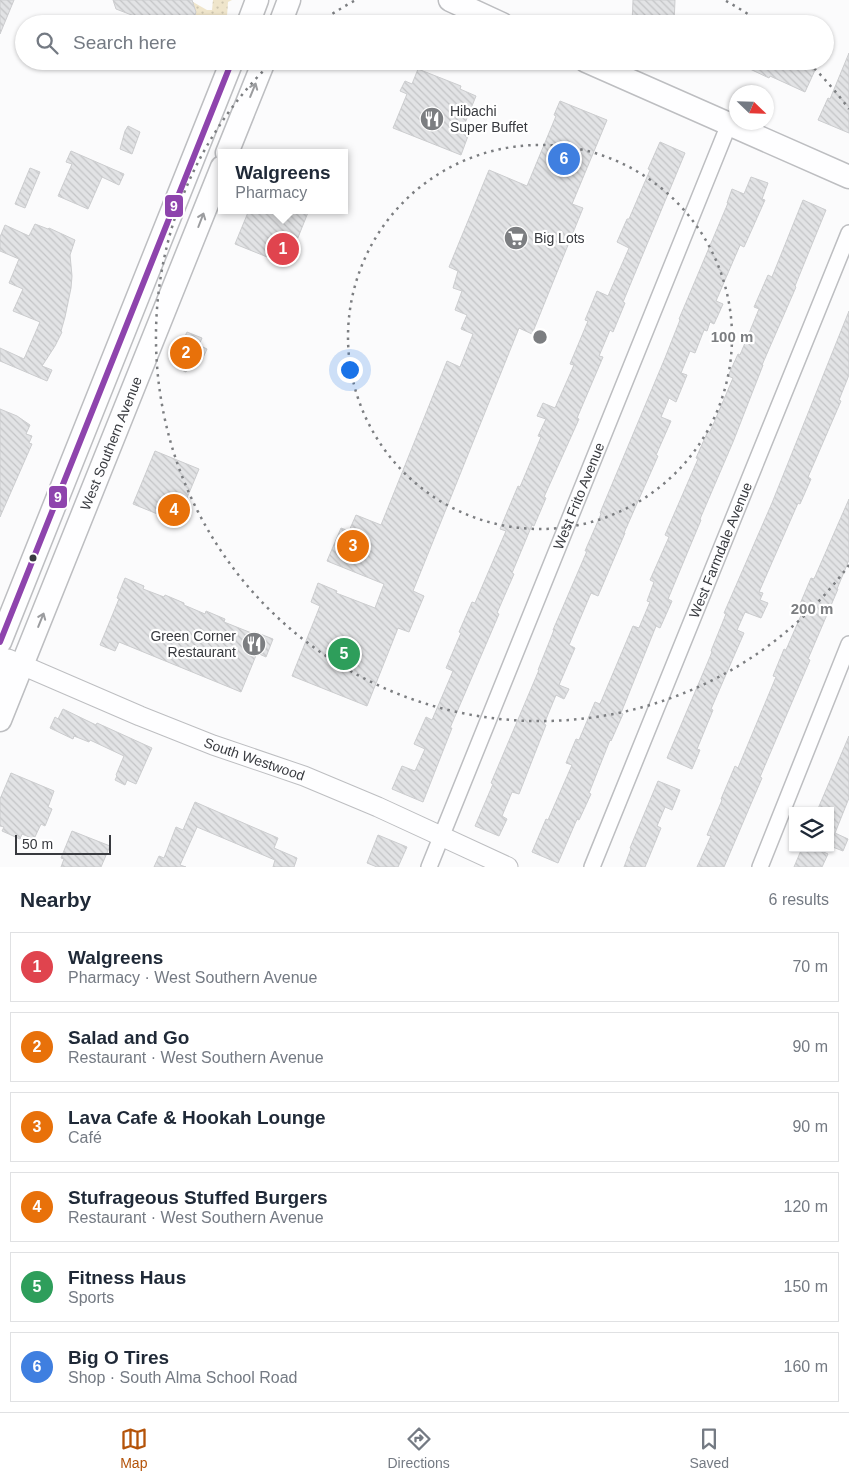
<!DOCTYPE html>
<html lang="en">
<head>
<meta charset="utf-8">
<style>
	body { margin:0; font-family:Arial,sans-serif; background:#f2f2f3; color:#1f2937 }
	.controls { position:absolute; right:15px; bottom:15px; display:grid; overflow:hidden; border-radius:0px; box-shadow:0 1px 4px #0004 }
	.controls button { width:45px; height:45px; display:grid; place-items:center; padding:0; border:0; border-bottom:1px solid #e0e1e3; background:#fff; color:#1f2937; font:25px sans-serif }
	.compass { position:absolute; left:729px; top:85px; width:45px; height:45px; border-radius:50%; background:#fff; box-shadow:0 1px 4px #0004; rotate:113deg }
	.scale { position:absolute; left:15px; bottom:12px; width:96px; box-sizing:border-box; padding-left:5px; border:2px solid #383a3f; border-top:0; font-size:14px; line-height:18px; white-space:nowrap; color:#383a3f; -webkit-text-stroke:4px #fff; paint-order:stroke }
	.you { position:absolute; left:349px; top:369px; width:18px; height:18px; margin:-12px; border:4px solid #fff; border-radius:50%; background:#1a73e8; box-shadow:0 0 0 8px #1a73e833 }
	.badge { display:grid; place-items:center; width:32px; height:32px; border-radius:50%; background:#b45309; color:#fff; font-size:16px; font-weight:700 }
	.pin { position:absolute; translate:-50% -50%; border:2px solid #fff; box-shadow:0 1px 5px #0006 }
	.popup { position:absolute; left:218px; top:149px; width:130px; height:65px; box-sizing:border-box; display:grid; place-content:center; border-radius:0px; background:#fff; filter:drop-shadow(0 1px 4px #0005); font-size:16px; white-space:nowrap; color:#747a83 }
	.popup b { font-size:19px; color:#1f2937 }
	.popup::after { content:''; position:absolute; left:50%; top:100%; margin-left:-10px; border:10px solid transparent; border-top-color:#fff }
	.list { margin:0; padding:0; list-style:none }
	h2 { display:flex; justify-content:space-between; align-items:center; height:65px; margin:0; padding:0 20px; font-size:21px }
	h2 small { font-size:16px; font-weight:400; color:#747a83 }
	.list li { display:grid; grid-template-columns:32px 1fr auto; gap:15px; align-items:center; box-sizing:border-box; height:70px; margin:0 10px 10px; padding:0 10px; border:1px solid #e0e1e3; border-radius:0px }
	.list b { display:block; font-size:19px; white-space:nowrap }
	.list p { margin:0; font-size:16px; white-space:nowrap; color:#747a83 }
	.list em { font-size:16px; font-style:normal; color:#747a83 }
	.icon { flex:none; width:28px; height:28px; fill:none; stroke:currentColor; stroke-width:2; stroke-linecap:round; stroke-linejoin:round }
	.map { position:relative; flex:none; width:849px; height:867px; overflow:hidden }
	.search { position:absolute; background:#fff; box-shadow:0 1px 4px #0004; left:15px; right:15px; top:15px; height:55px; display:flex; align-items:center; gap:12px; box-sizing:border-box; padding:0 18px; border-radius:28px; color:#747a83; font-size:19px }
	.sheet { height:545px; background:#fff }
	nav { display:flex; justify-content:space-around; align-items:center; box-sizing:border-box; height:70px; border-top:1px solid #e0e1e3; background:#fff; font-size:14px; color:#747a83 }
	nav a { display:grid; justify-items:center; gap:2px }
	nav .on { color:#b45309 }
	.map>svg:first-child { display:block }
</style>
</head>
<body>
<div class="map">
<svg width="849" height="867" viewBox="0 0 849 867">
	<defs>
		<pattern id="green-dots" width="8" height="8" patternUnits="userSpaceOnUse" patternTransform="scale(1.25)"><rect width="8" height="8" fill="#efe5cb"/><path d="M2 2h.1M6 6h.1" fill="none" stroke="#cec5af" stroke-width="1.8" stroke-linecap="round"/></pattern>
		<pattern id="building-back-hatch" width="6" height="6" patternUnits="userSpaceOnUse" patternTransform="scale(1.25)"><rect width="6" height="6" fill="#e2e3e5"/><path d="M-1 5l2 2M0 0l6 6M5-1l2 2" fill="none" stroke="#c3c4c6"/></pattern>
	</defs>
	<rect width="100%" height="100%" fill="#fbfbfc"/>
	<!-- green -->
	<path fill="url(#green-dots)" d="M213,0H232L228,2L227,16L222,17L221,24H186L193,16V2L207,10H212Z"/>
	<!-- building -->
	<g fill="url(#building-back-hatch)" stroke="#cccdcf">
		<path d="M0,0H14L0,34Z"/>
		<path d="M113,0H192L196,12L192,24H155L116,9Z"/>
		<path d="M633,0H675L674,24H632Z"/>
		<path d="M849,53V133L818,120L828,98L830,99Z"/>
		<path d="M733,61H801L816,68L805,92L770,76L769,78Z"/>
		<path d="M418,69L461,86L460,89L476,96L461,133L468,136L461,155L393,128L407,94L400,91L405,81L412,84Z"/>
		<path d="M560,101L607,120L572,204L583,208L532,334L519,328L413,591L424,596L409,632L398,628L367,706L292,676L320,606L311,602L318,583L337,591L336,593L375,608L384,584L327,561L341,528L349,531L356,515L381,525L447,361L460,367L473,334L461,329L467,315L455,310L462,291L453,288L458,271L449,267L489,170L527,186L556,116L554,115Z"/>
		<path d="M128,126L140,132L132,154L120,149L125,131Z"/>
		<path d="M660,142L685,153L623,302L625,303L613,332L610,330L599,356L603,357L577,418L579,419L544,497L546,498L534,526L532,525L512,573L514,574L497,613L499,614L450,728H452L423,802L392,789L402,766L415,771L425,749L414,744L426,717L432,720L453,671L446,668L461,633L459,632L472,602L475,603L506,531L500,529L518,486L520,487L541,437L538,436L546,419L537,416L543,403L555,408L574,365L570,364L588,321L585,320L597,291L608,296L629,248L617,242L627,219H629L650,170L648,169Z"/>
		<path d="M71,151L124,174L119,185L102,177L88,209L58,196L72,164L66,162Z"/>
		<path d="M30,168L40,172L25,208L15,204Z"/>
		<path d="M751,177L768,183L762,199L765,200L744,247L740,245L716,301L723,304L714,324L710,322L707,331L704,330L695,353L690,351L681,373L687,375L676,402L669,398L661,417L671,421L656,455L658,456L624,533H625L598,596L591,593L569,645L575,648L559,685L569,689L564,699L556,695L544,724L546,725L519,794L512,792L502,816L507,819L499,836L475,826L493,784L491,783L539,670H538L554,630H553L587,551H585L601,514L600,513L665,358L680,320L679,319L728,203H727L732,189L744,194Z"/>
		<path d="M803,200L826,210L795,286L796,287L762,365H763L733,442L700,519L701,520L668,599L672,601L660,628L656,626L621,713L623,714L611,741L610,740L589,793L591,794L579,820L577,819L558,863L532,852L546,819L548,820L572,765L566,763L576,739L579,740L595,702L600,704L633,626L639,628L650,602L647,601L654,582L650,580L669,537L665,535L698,459L696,458L708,431L710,432L733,378L728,376L738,354L740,355L759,309L754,307L768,275L772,277Z"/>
		<path d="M249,210H309L287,265L235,244Z"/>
		<path d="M35,224L48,229L49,228L75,240L70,255L72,276L71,288L65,317L61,331L62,332L55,346L42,366L52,370L47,381L0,361V348L24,359L40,322L13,311L23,289L9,283L19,259L0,251V237L5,225L29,236Z"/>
		<path d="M849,311V375L839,400L841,401L808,477L811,479L800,504L798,503L759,592L763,593L760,600L768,603L761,618L745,612L737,630L744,633L711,709L713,710L697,749L700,750L692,769L667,758L712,652L711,651L726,614L724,613L772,503Z"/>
		<path d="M187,332L202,338L199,345L207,349L202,360L194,357L190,368H188L186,372L177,368L179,364L173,362Z"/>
		<path d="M0,409L17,416L30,425L26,434L32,436L29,443L32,444L0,517Z"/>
		<path d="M155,451L199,469L177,522L133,504Z"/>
		<path d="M849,499V560L837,589H838L808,659L810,660L760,777L762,778L724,867H697L711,836L707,835L722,800L721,799L735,766L738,768L776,677L773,676L784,649L786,650L805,606L800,604L811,578L814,579Z"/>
		<path d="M125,578L144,586L143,589L164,597L165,595L184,603V605L205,614L206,611L225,619L224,622L254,634L255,632L273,639L266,657L257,653L241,692L119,642L115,651L100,645L119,599L117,598Z"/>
		<path d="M63,709L96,725L97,723L152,748L136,784L127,780L125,785L115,780L117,776L116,775L124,756L90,740L89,742L74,736L73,739L50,728L55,717L58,719Z"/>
		<path d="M849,736V798L835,833L848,839L843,851L830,846V811H817Z"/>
		<path d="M11,773L54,791L48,807L52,809L45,826L41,824L34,839L22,834L20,839L2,831L4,827L0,826V799Z"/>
		<path d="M658,781L680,790L672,810L665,807L657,826L661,828L645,867H624L631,849L630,848Z"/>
		<path d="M195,802L278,838L274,848L297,858L294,867H273L275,860L197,827L180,865L186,867H154L159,856L164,858L176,827L183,830Z"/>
		<path d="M72,831L110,846L101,867H61L64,859L61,858Z"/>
		<path d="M378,835L407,847L398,867H377L367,863Z"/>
		<path d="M802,848H815L828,854L822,867H794Z"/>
	</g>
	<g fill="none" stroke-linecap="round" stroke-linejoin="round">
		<!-- minor casing -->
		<g stroke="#bdbec1" stroke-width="18">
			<g id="minor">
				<path id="s1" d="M429,867L729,124"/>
				<path id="s2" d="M592,867L849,233"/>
				<path d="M760,867L849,644"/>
			</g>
		</g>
		<!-- tertiary casing -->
		<g stroke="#bdbec1" stroke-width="21">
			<g id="tertiary">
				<path id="s3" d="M8,659L140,716L213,745L304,776L378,807L508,867"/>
			</g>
		</g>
		<!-- secondary casing -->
		<g stroke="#bdbec1" stroke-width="25">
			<g id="secondary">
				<path d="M450,0L502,24"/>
				<path d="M248,24L257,0"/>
				<path d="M280,24L289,0"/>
				<path d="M586,61L849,177"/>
				<path d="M227,153L264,61"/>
				<path d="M0,642L232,61"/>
				<path d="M0,662L3,674L0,683"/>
				<path id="s4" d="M0,720L222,167"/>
			</g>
		</g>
		<!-- minor -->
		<use href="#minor" stroke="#fefeff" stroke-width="15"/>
		<!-- tertiary -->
		<use href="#tertiary" stroke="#fefeff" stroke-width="19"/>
		<!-- secondary -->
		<use href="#secondary" stroke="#fefeff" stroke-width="22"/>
		<!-- bus-1 casing -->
		<g stroke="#fff" stroke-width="10">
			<path id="bus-1" d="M0,642L232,61"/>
		</g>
		<!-- bus-1 -->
		<use href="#bus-1" stroke="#8e44ad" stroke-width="6"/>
	</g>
	<!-- one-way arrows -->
	<defs><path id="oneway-shaft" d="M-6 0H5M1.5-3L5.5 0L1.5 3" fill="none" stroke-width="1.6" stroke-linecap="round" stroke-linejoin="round" transform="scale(1.25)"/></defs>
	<g stroke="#9b9c9f">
		<use href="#oneway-shaft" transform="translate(253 90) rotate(-68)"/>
		<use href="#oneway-shaft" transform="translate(201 220) rotate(-69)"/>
		<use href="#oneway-shaft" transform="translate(41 620) rotate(-68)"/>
	</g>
	<!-- distance rings -->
	<g fill="none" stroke="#7c7e81" stroke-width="2.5" stroke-dasharray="2.5 5">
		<circle cx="540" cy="337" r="192"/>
		<path d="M849 565A384 384 0 1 1 271 63M320 22A384 384 0 0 1 354 1M726 1A384 384 0 0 1 760 22M809 63A384 384 0 0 1 849 109"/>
	</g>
	<!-- icons -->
	<defs>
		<g id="restaurant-disc" transform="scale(1.25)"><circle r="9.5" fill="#7c7e81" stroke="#fff"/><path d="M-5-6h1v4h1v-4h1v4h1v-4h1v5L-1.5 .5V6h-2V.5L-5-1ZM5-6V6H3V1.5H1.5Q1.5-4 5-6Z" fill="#fff"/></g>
		<g id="supermarket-disc" transform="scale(1.25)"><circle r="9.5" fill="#7c7e81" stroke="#fff"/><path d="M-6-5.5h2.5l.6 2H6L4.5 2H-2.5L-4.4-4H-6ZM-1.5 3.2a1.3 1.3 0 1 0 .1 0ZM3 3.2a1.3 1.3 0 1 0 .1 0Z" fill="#fff"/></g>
	</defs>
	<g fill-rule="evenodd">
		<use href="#restaurant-disc" x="432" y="119"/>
		<use href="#supermarket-disc" x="516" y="238"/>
		<use href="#restaurant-disc" x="254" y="644"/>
	</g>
	<!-- markers -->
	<circle fill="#383a3f" stroke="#fff" stroke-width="2" cx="33" cy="558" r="4.5"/>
	<g text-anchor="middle" stroke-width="4.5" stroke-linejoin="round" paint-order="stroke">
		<!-- poi labels -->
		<g font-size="14" fill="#383a3f" stroke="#fff" text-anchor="start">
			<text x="450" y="116">Hibachi<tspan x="450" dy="16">Super Buffet</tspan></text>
			<text x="534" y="243">Big Lots</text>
			<text x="236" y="641" text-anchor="end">Green Corner<tspan x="236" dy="16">Restaurant</tspan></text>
		</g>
		<!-- street labels -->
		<g font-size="14" fill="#383a3f" stroke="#fff">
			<text dy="5" stroke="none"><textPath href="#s4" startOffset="298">West Southern Avenue</textPath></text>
			<text dy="5" stroke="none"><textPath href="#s1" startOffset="400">West Frito Avenue</textPath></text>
			<text dy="5" stroke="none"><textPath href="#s2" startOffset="342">West Farmdale Avenue</textPath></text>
			<text dy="5" stroke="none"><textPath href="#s3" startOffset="266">South Westwood</textPath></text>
		</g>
	</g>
	<circle cx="540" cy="337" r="8" fill="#7c7e81" stroke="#fff" stroke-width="2.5"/>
	<g font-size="15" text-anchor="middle" font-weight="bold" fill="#7c7e81" stroke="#fff" stroke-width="4.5" stroke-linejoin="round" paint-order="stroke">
		<text x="732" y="342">100 m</text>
		<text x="812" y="614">200 m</text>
	</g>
	<g stroke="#fff" stroke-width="2">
		<rect x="164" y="194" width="20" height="24" rx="5" fill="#8e44ad"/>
		<rect x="48" y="485" width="20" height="24" rx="5" fill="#8e44ad"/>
	</g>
	<g font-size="14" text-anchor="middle" font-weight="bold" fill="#fff">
		<text x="174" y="211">9</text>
		<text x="58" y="502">9</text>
	</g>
</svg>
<div class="controls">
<button><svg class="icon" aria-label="layers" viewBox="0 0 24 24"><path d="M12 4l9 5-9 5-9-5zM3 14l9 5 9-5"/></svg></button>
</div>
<svg class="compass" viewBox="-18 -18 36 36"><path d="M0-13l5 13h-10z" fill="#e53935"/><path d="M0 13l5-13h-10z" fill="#747a83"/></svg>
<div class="scale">50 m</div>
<div class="you"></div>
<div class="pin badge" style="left:283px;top:249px;background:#e0444e">1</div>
<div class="popup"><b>Walgreens</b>Pharmacy</div>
<div class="pin badge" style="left:186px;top:353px;background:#e8710a">2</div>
<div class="pin badge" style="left:353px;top:546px;background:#e8710a">3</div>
<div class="pin badge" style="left:174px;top:510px;background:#e8710a">4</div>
<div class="pin badge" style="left:344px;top:654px;background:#2e9e5b">5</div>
<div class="pin badge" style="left:564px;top:159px;background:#3f7fe0">6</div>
<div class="search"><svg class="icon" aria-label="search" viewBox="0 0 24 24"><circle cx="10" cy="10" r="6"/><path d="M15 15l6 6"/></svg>Search here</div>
</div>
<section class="sheet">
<h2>Nearby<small>6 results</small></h2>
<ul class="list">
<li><span class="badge" style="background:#e0444e">1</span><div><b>Walgreens</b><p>Pharmacy · West Southern Avenue</p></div><em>70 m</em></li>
<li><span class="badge" style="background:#e8710a">2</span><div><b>Salad and Go</b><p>Restaurant · West Southern Avenue</p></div><em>90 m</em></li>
<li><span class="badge" style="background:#e8710a">3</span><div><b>Lava Cafe &amp; Hookah Lounge</b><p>Café</p></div><em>90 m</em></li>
<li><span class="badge" style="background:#e8710a">4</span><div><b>Stufrageous Stuffed Burgers</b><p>Restaurant · West Southern Avenue</p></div><em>120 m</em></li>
<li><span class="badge" style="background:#2e9e5b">5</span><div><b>Fitness Haus</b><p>Sports</p></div><em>150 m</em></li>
<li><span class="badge" style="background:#3f7fe0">6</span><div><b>Big O Tires</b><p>Shop · South Alma School Road</p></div><em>160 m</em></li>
</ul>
</section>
<nav>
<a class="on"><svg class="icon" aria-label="map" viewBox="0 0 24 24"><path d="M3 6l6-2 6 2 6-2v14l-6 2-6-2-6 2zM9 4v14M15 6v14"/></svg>Map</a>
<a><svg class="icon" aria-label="directions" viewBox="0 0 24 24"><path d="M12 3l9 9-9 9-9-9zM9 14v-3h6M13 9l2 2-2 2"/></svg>Directions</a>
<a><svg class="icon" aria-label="saved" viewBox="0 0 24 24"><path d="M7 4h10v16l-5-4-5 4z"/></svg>Saved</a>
</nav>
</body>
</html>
